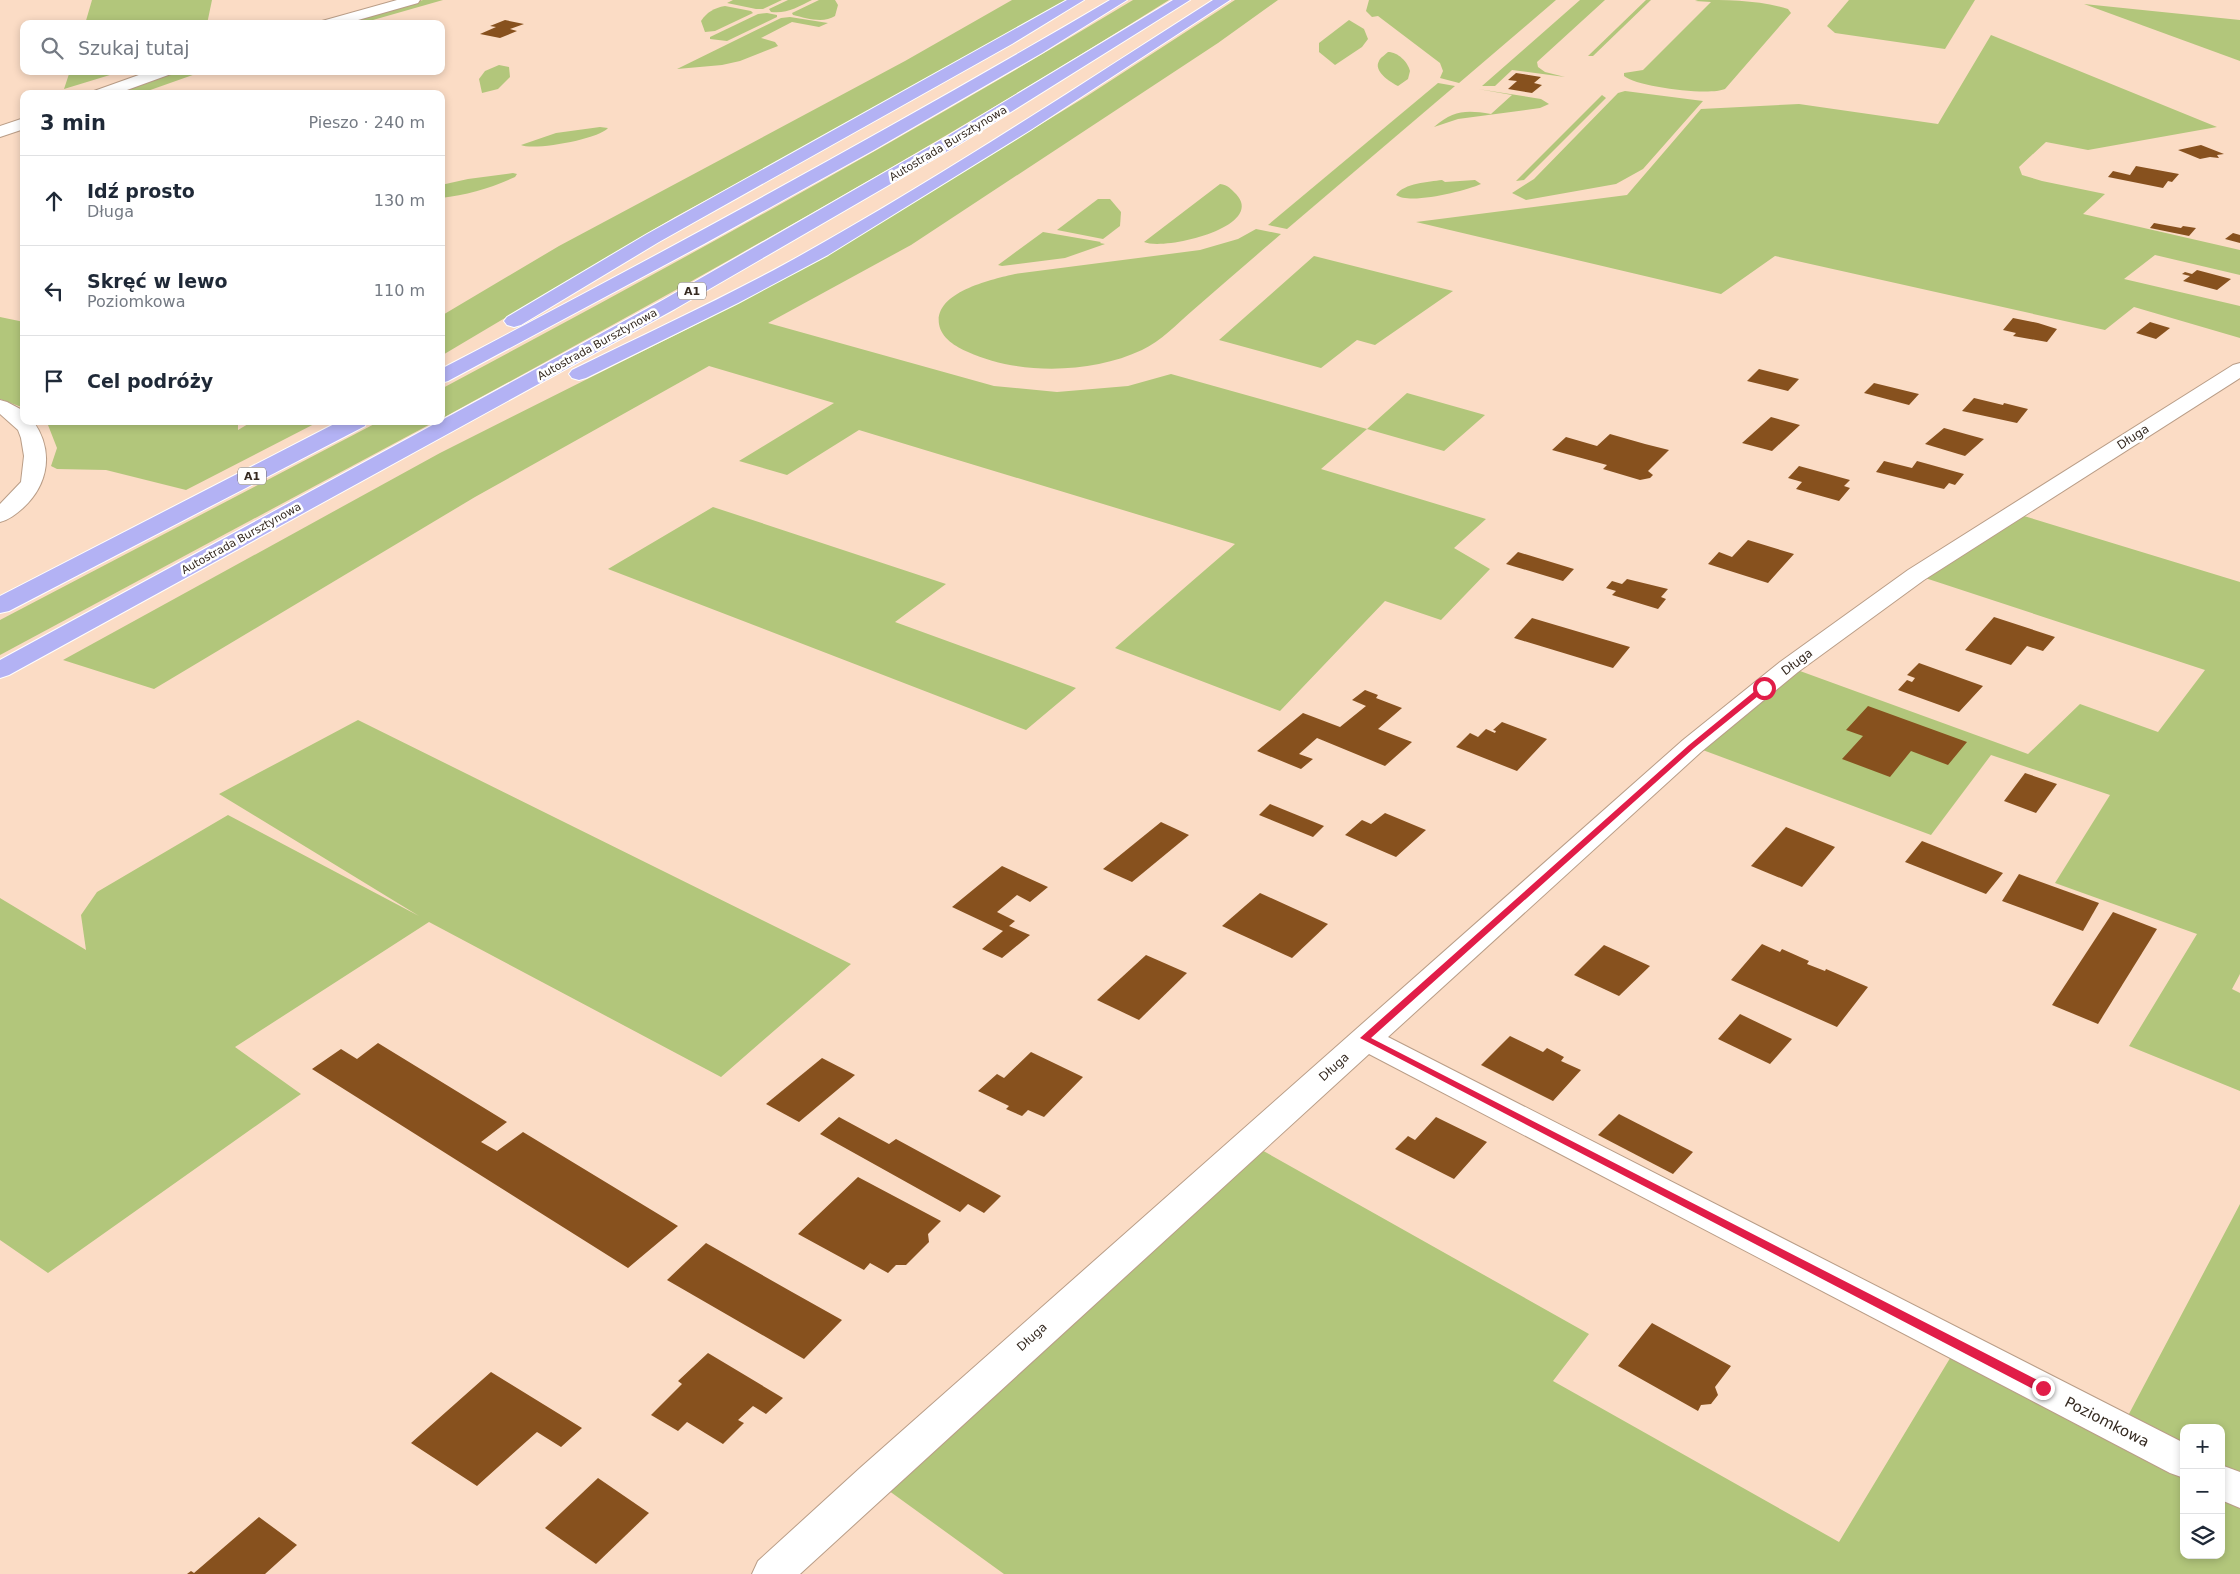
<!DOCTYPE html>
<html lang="pl">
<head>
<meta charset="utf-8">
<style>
	body { margin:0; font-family:"DejaVu Sans",sans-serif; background:#f6f6f7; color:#1f2937 }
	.controls { position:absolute; right:15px; bottom:15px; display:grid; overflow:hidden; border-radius:10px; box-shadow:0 2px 8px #0003 }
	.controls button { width:45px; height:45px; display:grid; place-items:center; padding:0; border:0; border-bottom:1px solid #e0e1e3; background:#fff; color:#1f2937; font:25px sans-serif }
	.stop { position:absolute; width:15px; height:15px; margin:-11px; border:4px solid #e11d48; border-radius:50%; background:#fff }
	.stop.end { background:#e11d48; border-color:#fff; box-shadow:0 1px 5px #0008 }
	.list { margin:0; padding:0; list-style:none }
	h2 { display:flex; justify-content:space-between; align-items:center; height:65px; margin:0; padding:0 20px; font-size:21px }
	h2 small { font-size:16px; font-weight:400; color:#747a83 }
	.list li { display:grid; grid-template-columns:32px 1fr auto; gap:15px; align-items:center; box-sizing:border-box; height:90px; padding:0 20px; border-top:1px solid #e0e1e3 }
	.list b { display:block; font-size:19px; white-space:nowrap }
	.list p { margin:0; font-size:16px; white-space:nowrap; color:#747a83 }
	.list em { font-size:16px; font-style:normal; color:#747a83 }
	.icon { flex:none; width:28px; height:28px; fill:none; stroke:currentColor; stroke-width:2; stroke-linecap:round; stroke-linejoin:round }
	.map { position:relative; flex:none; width:2240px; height:1574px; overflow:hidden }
	.search { position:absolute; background:#fff; box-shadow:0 2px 8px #0003; left:20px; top:20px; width:425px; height:55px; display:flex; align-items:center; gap:12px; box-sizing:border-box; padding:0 18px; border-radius:10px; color:#747a83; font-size:19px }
	.panel { position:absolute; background:#fff; box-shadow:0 2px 8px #0003; left:20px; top:90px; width:425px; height:335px; border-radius:10px }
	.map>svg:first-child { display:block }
</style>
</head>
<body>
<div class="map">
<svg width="2240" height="1574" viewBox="0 0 2240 1574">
	<rect width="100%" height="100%" fill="#fbdcc5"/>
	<!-- green -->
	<g fill="#b2c67b" fill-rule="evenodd">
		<path d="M92,0H212L207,24H85Z"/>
		<path d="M423,0H443L359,24H339Z"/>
		<path d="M733,0H782L763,9H756L727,3Z"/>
		<path d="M788,0H812C798,7 787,14 771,12L769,9Z"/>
		<path d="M819,0H835L838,5L835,16C823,24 806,18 793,15L792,13Z"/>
		<path d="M1012,0H1067L894,98L675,217L441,356V316L559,246L905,61Z"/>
		<path d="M1133,0H1169C932,149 687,285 441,419V389C675,264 906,137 1133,0Z"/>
		<path d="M1235,0H1278L1218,43L911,245L768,323L994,386L1057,392L1128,386L1171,374L1367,429L1407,393L1485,415L1444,451L1367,429L1321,469L1486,519L1454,548L1490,569L1441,620L1385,601L1280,711L1115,648L1235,544L859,430L787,475L739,461L834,403L709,366L475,497L154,689L63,660L440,453L707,319L813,261L904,208L1087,96Z"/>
		<path d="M1369,0H1556L1459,83L1440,78L1443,71L1440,63L1378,16L1372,17L1366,11Z"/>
		<path d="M1580,0H1605L1537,62L1538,67L1545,72L1565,77L1512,70L1495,86H1482Z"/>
		<path d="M1646,0H1651L1593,56H1588Z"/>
		<path d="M1698,0C1728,0 1759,0 1788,9L1791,13L1725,89C1709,96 1637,87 1624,76V73L1643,70L1711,2L1695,1Z"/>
		<path d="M1849,0H1975L1945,49L1835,33L1827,26Z"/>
		<path d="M2084,4L2240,20V61Z"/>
		<path d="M725,6L751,11L753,13L715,31L705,32L701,21C707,12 714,8 725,6Z"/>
		<path d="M767,13L777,15V17L727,41L710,39V37L758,14Z"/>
		<path d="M790,17L828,23L819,27L792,22L761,38L775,42L778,46L740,61L722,65L677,69L781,18Z"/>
		<path d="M1349,20L1364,29L1368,39L1362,47L1335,65L1319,52V43Z"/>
		<path d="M1991,35L2217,127L2088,150L2046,142L2019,167L2022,175L2042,181L2105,194L2083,214L2240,250V275L2155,255L2124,279L2240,306V338L2134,307L2105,330L1775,256L1721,294L1416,222L1627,195L1701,109L1799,104L1938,124Z"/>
		<path d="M1388,52C1398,52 1408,62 1410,71L1408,79L1398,86C1390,82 1373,71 1379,61C1380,58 1386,54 1388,52Z"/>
		<path d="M499,65L509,67L510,77L498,89L482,93L479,79L485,71Z"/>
		<path d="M70,71H123L64,89Z"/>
		<path d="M179,71H204L139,94H112Z"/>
		<path d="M1438,83L1455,86L1287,229L1268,225Z"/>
		<path d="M1478,89L1541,99L1549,104L1540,108L1458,119L1434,127C1454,110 1466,110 1491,114L1512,95Z"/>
		<path d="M1625,91L1703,101L1643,169L1616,184L1526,200L1512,193L1534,179L1618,93Z"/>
		<path d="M1602,95L1606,98L1524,180L1516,181Z"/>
		<path d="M600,127L608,128C599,139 534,151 521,145L556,133Z"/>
		<path d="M513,173L517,174L515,177C491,188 467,195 441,198V185L468,179Z"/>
		<path d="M1442,180L1445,182L1475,180L1481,184C1465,191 1410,205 1396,195C1404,183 1429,182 1442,180Z"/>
		<path d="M1220,184C1228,185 1231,189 1236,194C1267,227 1164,251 1144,242Z"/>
		<path d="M1098,199H1110L1121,212L1120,226L1103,239L1057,230Z"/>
		<path d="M1256,229L1281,234C1252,259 1222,285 1192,311C1177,324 1161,341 1142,350C1091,374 1018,375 968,352C956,347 941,338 939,324C934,292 993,279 1015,274L1200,250L1238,239Z"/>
		<path d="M1043,232L1101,242L1100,243L1105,244L1065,258L1002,266L998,265Z"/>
		<path d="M1314,256L1453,291L1375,345L1357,340L1321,368L1219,340Z"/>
		<path d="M0,317L24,322V408L0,399Z"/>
		<path d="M43,421H238V430L253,421H320L186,490L106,470L57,469L51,466L57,448L48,425Z"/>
		<path d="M380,421H436L0,655V620Z"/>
		<path d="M713,507L946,584L895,622L1076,688L1026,730L608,569Z"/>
		<path d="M2014,513L2240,582V974L2232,989L2240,993V1091L2129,1046L2197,934L2055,883L2110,795L1991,755L1931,835L1692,746L1789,667L2028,754L2080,704L2158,732L2205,670L1916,575Z"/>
		<path d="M358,720L851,964L721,1077L429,922L235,1047L301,1094L48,1273L0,1240V898L86,950L81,915L97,892L228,815L419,916L219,794Z"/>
		<path d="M1242,1139L1589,1334L1553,1381L1839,1542L1958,1345L2121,1429L2240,1204V1574H1004L874,1480ZM2184,1428H2221V1555H2184Z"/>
	</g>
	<!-- building -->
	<g fill="#87511e">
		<path d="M505,20L524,24L510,29L517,31L500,38L480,34L496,27L490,26Z"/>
		<path d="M1516,73L1541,77L1534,83L1542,85L1532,93L1508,89L1517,81L1508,80Z"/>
		<path d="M2201,145L2224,154L2217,155L2219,158L2210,157L2200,159L2178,150Z"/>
		<path d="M2136,166L2179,174L2172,182L2168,181L2163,188L2108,177L2113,171L2130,175Z"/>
		<path d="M2154,223L2181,228L2183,226L2196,228L2189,236L2150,228Z"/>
		<path d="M2233,233L2240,235V243L2225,239Z"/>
		<path d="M2197,270L2231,279L2217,290L2183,281L2190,276L2182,274L2185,272L2192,274Z"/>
		<path d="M2013,318L2038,323L2057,329L2047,342L2013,336L2016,333L2003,330Z"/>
		<path d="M2150,322L2170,328L2156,339L2136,333Z"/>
		<path d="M1759,369L1799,379L1788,391L1747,381Z"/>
		<path d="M1874,383L1919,394L1909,405L1864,393Z"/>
		<path d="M1974,398L2003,405L2004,403L2028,409L2017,423L1962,411Z"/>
		<path d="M1771,417L1800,425L1772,451L1742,443Z"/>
		<path d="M1944,428L1984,439L1965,456L1925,444Z"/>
		<path d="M1610,434L1645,444L1669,450L1648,471L1653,475L1650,478L1640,480L1603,469L1607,465L1552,450L1566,437L1597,446Z"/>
		<path d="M1884,461L1912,468L1917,461L1964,474L1955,485L1949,483L1944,489L1876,472Z"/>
		<path d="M1799,466L1850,480L1844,486L1850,488L1839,501L1796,489L1802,482L1788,478Z"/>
		<path d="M1748,540L1794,554L1768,583L1708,564L1719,552L1732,557Z"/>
		<path d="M1518,552L1574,569L1563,581L1506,564Z"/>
		<path d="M1627,579L1668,589L1661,597L1666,599L1658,609L1612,595L1616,591L1606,588L1612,581L1622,584Z"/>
		<path d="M1994,617L2055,637L2043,651L2027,646L2011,665L1965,650Z"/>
		<path d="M1532,618L1630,647L1613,668L1514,638Z"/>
		<path d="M1919,663L1983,686L1959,712L1898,690L1907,680L1912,682L1915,678L1907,675Z"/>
		<path d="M1365,690L1378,695L1376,698L1402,708L1378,729L1412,742L1385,766L1317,738L1299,754L1313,759L1301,769L1257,751L1303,713L1340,727L1366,706L1352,700Z"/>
		<path d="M1868,706L1967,742L1948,765L1911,751L1890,777L1842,759L1863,736L1846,730Z"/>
		<path d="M1502,722L1547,739L1517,771L1456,747L1470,733L1478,737L1486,729L1495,733L1496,731L1493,730Z"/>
		<path d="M2025,773L2057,784L2036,813L2004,801Z"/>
		<path d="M1270,804L1324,826L1313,837L1259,815Z"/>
		<path d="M1385,813L1426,830L1396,857L1345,835L1362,820L1371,824Z"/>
		<path d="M1161,822L1189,835L1132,882L1103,869Z"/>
		<path d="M1786,827L1835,847L1802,887L1751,866Z"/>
		<path d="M1922,841L2003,873L1986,894L1905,862Z"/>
		<path d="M1002,866L1048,887L1030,902L1017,895L997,912L1015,921L1009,926L1030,935L1002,958L982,949L1003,931L952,907Z"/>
		<path d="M2019,874L2099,903L2083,931L2002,901Z"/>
		<path d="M1260,893L1328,924L1292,958L1222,926Z"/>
		<path d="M2113,912L2157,929L2098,1024L2052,1005Z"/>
		<path d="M1762,944L1780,952L1782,949L1809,961L1807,964L1825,971L1826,969L1868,987L1837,1027L1731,980Z"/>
		<path d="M1604,945L1650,966L1619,996L1574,975Z"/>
		<path d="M1146,955L1187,973L1139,1020L1097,1000Z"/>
		<path d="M1740,1014L1792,1039L1770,1064L1718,1039Z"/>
		<path d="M1510,1036L1543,1052L1547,1048L1564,1057L1561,1061L1581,1070L1553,1101L1481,1065Z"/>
		<path d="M378,1043L507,1122L481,1142L497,1151L523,1132L678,1226L628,1268L312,1069L341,1049L357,1059Z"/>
		<path d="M1031,1052L1083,1077L1044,1117L1028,1110L1022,1116L1006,1109L1009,1106L978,1091L997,1074L1004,1078Z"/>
		<path d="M822,1058L855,1075L799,1122L766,1104Z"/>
		<path d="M1619,1114L1693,1152L1673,1174L1598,1135Z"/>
		<path d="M839,1117L889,1144L896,1139L1001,1196L984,1213L968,1204L960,1212L820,1134Z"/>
		<path d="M1436,1117L1487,1142L1454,1179L1395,1149L1408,1136L1415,1140Z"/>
		<path d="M858,1177L941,1221L928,1234L929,1242L906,1265H896L888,1273L870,1263L864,1270L798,1234Z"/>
		<path d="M706,1243L792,1292L842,1320L804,1359L667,1280Z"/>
		<path d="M1652,1323L1731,1366L1715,1387L1718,1395L1711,1404L1701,1405L1698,1411L1618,1366Z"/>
		<path d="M708,1353L783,1398L766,1414L753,1406L738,1420L744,1423L723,1444L687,1422L678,1431L651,1415L682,1384L678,1381Z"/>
		<path d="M491,1372L582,1428L561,1447L537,1432L477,1486L411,1443Z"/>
		<path d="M598,1478L649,1513L596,1564L545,1528Z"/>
		<path d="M259,1517L297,1545L265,1574H187L191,1571L194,1573Z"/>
	</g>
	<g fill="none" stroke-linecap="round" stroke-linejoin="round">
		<!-- minor casing -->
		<g stroke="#b99d87" stroke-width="2">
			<g id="minor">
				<path d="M397,0H420L418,3L344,24H320L322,21Z"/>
				<path d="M150,71H174L171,74L116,94H92L94,91Z"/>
				<path d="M24,118V129L0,137V126Z"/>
				<path d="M2240,363V378L1924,580L1798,672L1701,752L1388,1037L2184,1443V1478L2170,1473L1369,1054L800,1574H752L758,1561L860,1468L1683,740L1780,662L1908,570L2233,365Z"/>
				<path d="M0,400L7,402L24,411V421H33C54,450 49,484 23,508C16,514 9,520 0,522V504L21,482L24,456L21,438L18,430L0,414Z"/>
				<path d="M2221,1465L2240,1472V1508L2221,1500Z"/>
			</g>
		</g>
		<!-- highway casing -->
		<g stroke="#fff" stroke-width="2">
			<g id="highway">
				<path d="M1067,0H1084L1012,44L659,242L521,325L514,327L507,325L504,321L507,317L647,234Z"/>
				<path d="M1110,0H1127L1042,53L874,150L704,244L448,381L441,383V369C667,251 890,129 1110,0Z"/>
				<path d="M1173,0H1190L958,145L675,309L9,675L0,678V660L661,301L946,137Z"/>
				<path d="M1213,0H1230L1029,131L828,255L738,303L586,378L579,380L572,378L569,374L572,370C643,335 715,302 785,264C932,183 1072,90 1213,0Z"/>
				<path d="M340,421H367L365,426L9,611L0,613V596Z"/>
			</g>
		</g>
		<!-- minor -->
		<use href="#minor" fill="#fff" fill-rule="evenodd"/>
		<!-- highway -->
		<use href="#highway" fill="#b3b2f4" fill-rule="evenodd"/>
	</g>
	<!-- route -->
	<path fill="#e11d48" d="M1761,686L1768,688L1694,748L1371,1038L2047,1385L2048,1388L2047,1392H2039L1360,1038L1689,745Z"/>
	<g text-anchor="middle" stroke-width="5" stroke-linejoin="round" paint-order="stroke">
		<!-- far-street labels -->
		<g font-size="11" fill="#352a21" stroke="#fff">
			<text transform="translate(948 143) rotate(-31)" y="4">Autostrada Bursztynowa</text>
			<text transform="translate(597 344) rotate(-29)" y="4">Autostrada Bursztynowa</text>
			<text transform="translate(241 538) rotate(-29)" y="4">Autostrada Bursztynowa</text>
		</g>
		<!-- shield labels -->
		<g fill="#fff" stroke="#726a64" stroke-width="1">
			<rect x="678" y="282.5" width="28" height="17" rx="4"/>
			<rect x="238" y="467.5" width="28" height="17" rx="4"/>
		</g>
		<g font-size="11" font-weight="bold" fill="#352a21">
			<text x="692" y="295">A1</text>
			<text x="252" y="480">A1</text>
		</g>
		<!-- street labels -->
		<g font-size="12" fill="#352a21" stroke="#fff">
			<text transform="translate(2133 437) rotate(-33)" y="4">Długa</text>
			<text transform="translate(1797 662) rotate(-37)" y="4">Długa</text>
			<text transform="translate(1334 1067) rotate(-42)" y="4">Długa</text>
			<text transform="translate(1032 1337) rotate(-42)" y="4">Długa</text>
		</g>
		<!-- near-street labels -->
		<g font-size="15" fill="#352a21" stroke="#fff">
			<text transform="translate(2107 1422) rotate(27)" y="5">Poziomkowa</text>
		</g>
	</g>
</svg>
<div class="controls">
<button>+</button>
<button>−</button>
<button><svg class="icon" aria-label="layers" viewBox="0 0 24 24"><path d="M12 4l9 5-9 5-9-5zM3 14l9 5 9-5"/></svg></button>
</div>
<div class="stop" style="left:1764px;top:688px"></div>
<div class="stop end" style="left:2043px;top:1388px"></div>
<div class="search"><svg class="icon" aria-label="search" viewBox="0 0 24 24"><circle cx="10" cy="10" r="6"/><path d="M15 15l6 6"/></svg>Szukaj tutaj</div>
<section class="panel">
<h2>3 min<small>Pieszo · 240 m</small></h2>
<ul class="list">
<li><svg class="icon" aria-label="ahead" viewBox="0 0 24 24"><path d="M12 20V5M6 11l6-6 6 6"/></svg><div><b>Idź prosto</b><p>Długa</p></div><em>130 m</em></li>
<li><svg class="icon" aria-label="left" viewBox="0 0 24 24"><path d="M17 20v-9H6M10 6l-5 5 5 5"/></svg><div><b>Skręć w lewo</b><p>Poziomkowa</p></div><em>110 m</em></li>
<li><svg class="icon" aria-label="arrive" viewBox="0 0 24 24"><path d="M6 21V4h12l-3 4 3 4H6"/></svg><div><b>Cel podróży</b></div></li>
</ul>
</section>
</div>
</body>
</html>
